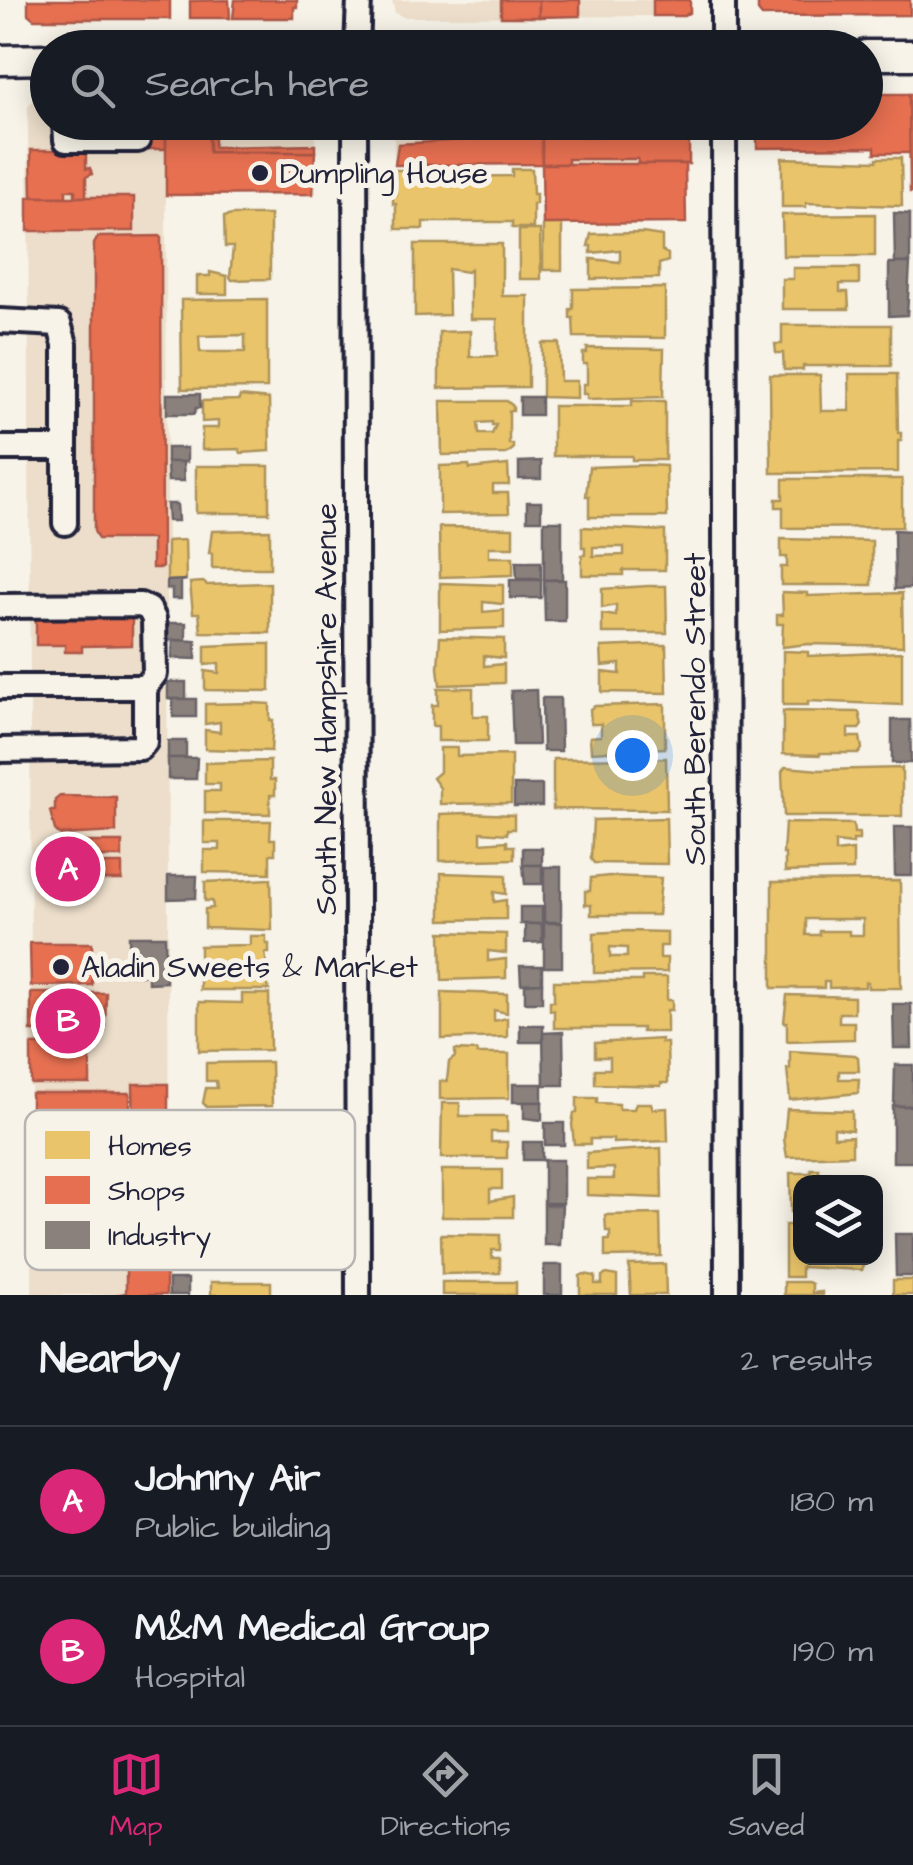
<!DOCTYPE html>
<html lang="en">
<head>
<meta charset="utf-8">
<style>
	body { margin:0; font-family:"Architects Daughter",sans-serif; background:#20242c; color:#f1f3f6 }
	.controls { position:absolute; right:30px; bottom:30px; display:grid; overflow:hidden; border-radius:20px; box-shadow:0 5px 25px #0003 }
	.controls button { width:90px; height:90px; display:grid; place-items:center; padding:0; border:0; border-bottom:2px solid #363941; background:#171b24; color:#f1f3f6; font:50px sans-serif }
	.you { position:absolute; left:632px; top:755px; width:35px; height:35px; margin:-25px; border:8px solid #fff; border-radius:50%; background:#1a73e8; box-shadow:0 0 0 15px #1a73e833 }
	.badge { display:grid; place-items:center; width:65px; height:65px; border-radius:50%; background:#db2777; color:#fff; font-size:32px; font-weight:700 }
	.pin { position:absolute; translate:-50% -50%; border:5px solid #fff; box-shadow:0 2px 10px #0006 }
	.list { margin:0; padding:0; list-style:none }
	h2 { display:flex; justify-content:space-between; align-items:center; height:130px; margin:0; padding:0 40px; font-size:42px }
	h2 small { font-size:32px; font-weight:400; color:#9ea1a6 }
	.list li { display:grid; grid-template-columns:65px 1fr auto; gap:30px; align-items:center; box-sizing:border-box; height:150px; padding:0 40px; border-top:2px solid #363941 }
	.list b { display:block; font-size:38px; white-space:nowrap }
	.list p { margin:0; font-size:32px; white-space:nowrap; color:#9ea1a6 }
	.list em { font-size:32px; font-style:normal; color:#9ea1a6 }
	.icon { flex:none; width:55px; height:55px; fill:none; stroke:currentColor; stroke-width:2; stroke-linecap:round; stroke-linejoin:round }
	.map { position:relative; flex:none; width:913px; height:1295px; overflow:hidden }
	.search { position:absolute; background:#171b24; box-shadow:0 5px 25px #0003; left:30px; right:30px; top:30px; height:110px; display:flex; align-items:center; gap:25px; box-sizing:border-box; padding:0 35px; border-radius:55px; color:#9ea1a6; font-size:38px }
	.sheet { height:430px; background:#171b24 }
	nav { display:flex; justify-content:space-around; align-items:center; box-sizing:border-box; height:140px; border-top:2px solid #363941; background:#171b24; font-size:28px; color:#9ea1a6 }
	nav a { display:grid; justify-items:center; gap:5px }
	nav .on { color:#db2777 }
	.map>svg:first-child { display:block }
</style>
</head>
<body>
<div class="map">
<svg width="913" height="1295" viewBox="0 0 913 1295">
	<rect width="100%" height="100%" fill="#f7f3e8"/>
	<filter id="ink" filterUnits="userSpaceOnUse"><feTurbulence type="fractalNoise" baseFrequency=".01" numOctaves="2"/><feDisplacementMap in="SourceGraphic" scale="20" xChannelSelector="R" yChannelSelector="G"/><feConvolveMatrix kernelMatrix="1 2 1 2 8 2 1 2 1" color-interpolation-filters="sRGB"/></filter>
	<g filter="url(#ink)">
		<!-- built -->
		<g fill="#ecdeca">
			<path d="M392,0H689L690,11L684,16L403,17L395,13Z"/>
			<path d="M47,98L48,122L315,123L316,194L166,195L169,1295H32L28,106L34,99Z"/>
			<path d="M394,123H689V164L394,165Z"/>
		</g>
		<!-- homes -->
		<g fill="#e9c46a" stroke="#ad935c" stroke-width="2.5" fill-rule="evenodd">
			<path d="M782,158L877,161V158H901L902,206L806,203V207H782Z"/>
			<path d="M512,169H532L533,194H536V204H533V228H512V222H423V229H396V204H393V195H396L395,170H423V177L512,176Z"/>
			<path d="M875,214V256H783L782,215Z"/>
			<path d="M232,215H270V279L232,280L230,277L233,247H225L224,217Z"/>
			<rect x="543" y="224" width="19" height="46"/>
			<path d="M519,230H540L541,279H519Z"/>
			<path d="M642,233L662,236V251L668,254V261L659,264V278L591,279V259L620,262V250L591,253V246H588L591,234Z"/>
			<path d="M415,244H502V296H528V387L439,388V332L470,331V357L497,356V319H470V269L467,272L448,269L449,315L415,316Z"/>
			<path d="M793,268H859V284H840V292H848L849,309H782V279H793Z"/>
			<path d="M210,272L227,276V294H197V276H210Z"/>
			<path d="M665,288V338L574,337L573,318H570V309H573V289Z"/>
			<path d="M267,299V388L182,389L181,300ZM245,335V352H200L199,336Z"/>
			<path d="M782,325H891V366H803V370H784L783,353H776L775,344H782Z"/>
			<path d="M542,343H559L560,381H577V398L542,397Z"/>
			<path d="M587,348L664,349L663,397L587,399V394H583V384H587V364H583V353H587Z"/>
			<path d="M849,374H897L898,433H901V441H898V472L771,473L770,375H820L821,411H850Z"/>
			<path d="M240,396L269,399L270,451L241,453L239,449L202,450V428H218V421L202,422V401L239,400Z"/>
			<path d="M441,401H507L513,406V411H509V444H513V449L506,454L442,455ZM492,422V425H496L492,434H479L478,423Z"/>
			<path d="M632,401H665V460H632V456H553V406H632Z"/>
			<path d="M469,465L470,469L508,465L509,485H493V493H508L509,513L440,514V466Z"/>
			<path d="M646,465L666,466L667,517H589V496H586L589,467Z"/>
			<rect x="196" y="466" width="73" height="47"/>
			<path d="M783,479H902V527L783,528V507H776V499H783Z"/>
			<path d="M439,527L513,528V547H489V557H513V575L440,577Z"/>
			<path d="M582,527L665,531V570H623V575H582V555H585V547H582ZM593,547H624V555L593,556Z"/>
			<path d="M270,530V568H212V553H209L212,531Z"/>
			<path d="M781,539L872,541V585H781V567H787V557H781Z"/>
			<path d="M185,540L186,580L167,581V541Z"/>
			<path d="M203,582L207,585L270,583V633L201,632L199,613H193L190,583Z"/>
			<path d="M440,583L503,585V604L483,602V612L504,610V628L440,630Z"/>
			<path d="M648,586H666L667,633H602V614L616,616V605L602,608V589Z"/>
			<path d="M782,592L808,593V596L902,593L903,646L808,644L782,647L783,624H777V615H783Z"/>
			<path d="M440,637L504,639V658L484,656V666L504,664V683L440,685L438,668Z"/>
			<path d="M252,644H270V691L205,690V671L219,673V663L205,665V646Z"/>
			<path d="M650,645H666L667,693L602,692V672L620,674V664L602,666L601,647Z"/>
			<path d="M783,651L808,652V656L902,652V705L808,701V705H783Z"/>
			<path d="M438,688H473V716H488V741H438V726H432V705H438Z"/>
			<path d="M253,703L270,704V720H273L271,751L205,749V730L220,732V722L205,724V704Z"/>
			<path d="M665,704V748L591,752L590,737L601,736V724H591L590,709L595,706Z"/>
			<path d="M783,711L859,712L862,725L859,729H848V737H860L862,749L859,753H820V755L783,754Z"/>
			<path d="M440,748H457V756L511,755V803L440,804V788L433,778L440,772Z"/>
			<path d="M666,758L667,810L553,809V759Z"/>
			<path d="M270,761V780H275V795H270V814L205,813V791H220V784H205V763Z"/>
			<path d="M785,767L820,770L902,768V816H784L782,772Z"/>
			<path d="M466,813L514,815V829H507V834L481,832V843L507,841V846H514V859L440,861V814Z"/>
			<path d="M666,818L667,864L594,863L591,859L593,820Z"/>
			<path d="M204,821H271L270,839H275V854H270V873L204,872V850H220V843H204Z"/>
			<path d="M785,823L853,824L854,833H859V840H853V844L835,842V852L853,850V870L785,872V854H783Z"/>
			<path d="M441,873L506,875V894L494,892V902L506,900V919L441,920Z"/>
			<path d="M609,876L661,878L658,915H591V905H585V891H590L591,878Z"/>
			<path d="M271,879L272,930L205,928V909L213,908L212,901H205V882Z"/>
			<path d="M900,881L901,988H868V982H865V987L829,988V982H824V988H772V882ZM806,919H863V935H849V931H819V935H806Z"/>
			<path d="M627,931L667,932V946H660V958H667V972L594,973V933ZM610,947L627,948V957H610Z"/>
			<path d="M441,932L506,934V953L488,951V961L506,959V978L442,980Z"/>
			<path d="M250,936H266V944H269V953H265L268,971L265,974L269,990H200V972L218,974V963L200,964V946L250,945Z"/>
			<path d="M642,977H667V1000H672V1010H667V1032H642V1028H554V1010H550V1001H554V981H642Z"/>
			<path d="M442,992L507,994V1013L494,1010V1021L507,1018V1037L442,1039Z"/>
			<path d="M242,994H269L270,1050L199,1051V1002L242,1003Z"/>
			<path d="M787,995L854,997V1013H839V1022H854V1039L787,1041V1022H784Z"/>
			<path d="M661,1039V1043H667L668,1083H661V1086L595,1084V1069H610V1057H595V1043Z"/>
			<path d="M455,1050L477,1051V1054H509V1098L440,1099V1081H447L449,1062L455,1057Z"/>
			<path d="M790,1051L855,1055L858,1057L859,1071H839V1079H859L858,1093L790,1100L787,1069H790Z"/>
			<path d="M271,1062L272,1106L207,1107L203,1103L206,1088H217L216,1081H206V1063Z"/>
			<path d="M577,1098H597V1103L619,1104V1109H634L636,1103H651L653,1109L667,1108L668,1141L613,1143V1139H590V1144H574L572,1124L574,1113H577Z"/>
			<path d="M442,1103H460V1116H507V1132H491V1142H507V1158H441Z"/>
			<path d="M787,1109L852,1111V1130L834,1128V1137L852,1136V1155L787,1157L784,1139Z"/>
			<path d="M661,1148L662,1198L587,1195V1179H614V1168L587,1169V1153Z"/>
			<path d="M811,1169H819V1173H847V1182H800V1212H791L790,1173H811Z"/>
			<path d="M442,1170H502V1189H490V1201L513,1197V1217H442Z"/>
			<path d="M660,1214L661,1256L605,1257V1240H610V1231H606L605,1215Z"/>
			<path d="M785,1225H800V1258H863L864,1266L862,1270L801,1267V1277H785Z"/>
			<path d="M441,1234L500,1235V1250H492V1258H500V1273L442,1274Z"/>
			<path d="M665,1264L666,1295H631L629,1265Z"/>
			<path d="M584,1274L595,1276V1284H602V1276L607,1274L617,1276V1295H580V1276Z"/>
			<rect x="893" y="1280" width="20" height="15"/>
			<rect x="211" y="1282" width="60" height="13"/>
			<rect x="442" y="1282" width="74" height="13"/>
			<path d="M784,1282H808L812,1284V1293L822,1292V1295H784Z"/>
		</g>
		<!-- shops -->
		<g fill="#e76f51" stroke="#ac584a" stroke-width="2.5">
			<path d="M28,0H170V19H34L28,14Z"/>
			<path d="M229,0L230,18H190V1Z"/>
			<path d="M235,0H297V7H294V18H233Z"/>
			<rect x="501" y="0" width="38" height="17"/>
			<path d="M539,0H580V16L539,17Z"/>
			<path d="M653,0H690V12L684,16H653Z"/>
			<path d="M758,0H910V15L762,16L758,11Z"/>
			<path d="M866,94H909L910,153H875V147L757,148V122H866Z"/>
			<path d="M909,94H913V192H910Z"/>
			<rect x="85" y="122" width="37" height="15"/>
			<rect x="149" y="122" width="17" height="27"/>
			<path d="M166,122H209V152H315L313,194L166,195Z"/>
			<path d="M209,122H214V147L315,145V152H209Z"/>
			<path d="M482,122H542V164L395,165L398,144L482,139Z"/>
			<path d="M542,122H589V126H584V137L689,132V164H638V159H568V164H542Z"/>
			<path d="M31,150H86V169L90,168L92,174L86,177V197H75V190H66V197H32Z"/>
			<path d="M542,164H685L686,223L543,224Z"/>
			<rect x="28" y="197" width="106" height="34"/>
			<path d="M161,236L162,568H152V539H98L94,531V244L98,237Z"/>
			<path d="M132,612V645L82,646V652H65V645H36V613Z"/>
			<path d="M60,796L116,797V832L60,835L55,830L50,811H55V800Z"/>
			<path d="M53,842H122V857H102V864H122V880H53Z"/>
			<path d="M30,943H92V985L31,986Z"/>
			<path d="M31,993H106L105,1031H31Z"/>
			<path d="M90,1044V1084H31V1045Z"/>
			<path d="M133,1084H168V1133H134Z"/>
			<rect x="31" y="1093" width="99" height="40"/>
			<path d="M150,1182V1226H166V1295H115L126,1293V1263L131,1260V1222H71L68,1229L33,1226L31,1183Z"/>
		</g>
		<!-- industry -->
		<g fill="#8a817c" stroke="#6b6468" stroke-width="2.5">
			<path d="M894,213L910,214V263H895Z"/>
			<path d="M889,263H910L907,315L889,316Z"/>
			<path d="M167,394H200V408H196L194,414H167Z"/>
			<rect x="520" y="397" width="21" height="18"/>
			<rect x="167" y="448" width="20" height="14"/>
			<path d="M541,461V479H519V462Z"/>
			<path d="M167,462H183L184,481H168Z"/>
			<rect x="527" y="502" width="14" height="18"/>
			<path d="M167,504H177L178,521H168Z"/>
			<path d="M544,521H562V579L544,580Z"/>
			<path d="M894,530L911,531V588L895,589Z"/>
			<path d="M516,562H541V579H517Z"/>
			<rect x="510" y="580" width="31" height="18"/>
			<path d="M544,580H565V621H545Z"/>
			<path d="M167,581L186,580L181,581V599H172V589H167Z"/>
			<rect x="168" y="623" width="18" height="17"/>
			<path d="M168,640L196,641V659L172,658L173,640Z"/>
			<rect x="168" y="682" width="18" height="17"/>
			<path d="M536,690L538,745H513L511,691Z"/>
			<path d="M542,698H560L561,751H543Z"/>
			<path d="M168,699H196V717H173V699Z"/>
			<path d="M892,720H910L911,763H892Z"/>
			<rect x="168" y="741" width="18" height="17"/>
			<path d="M168,758H197L196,779H168Z"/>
			<rect x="514" y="785" width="28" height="21"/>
			<path d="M894,827H912V876H895Z"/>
			<rect x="523" y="848" width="19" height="17"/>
			<path d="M523,865H542V884H525Z"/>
			<rect x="544" y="867" width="17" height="55"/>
			<path d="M168,876H197L196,898L168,899Z"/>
			<rect x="520" y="907" width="22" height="17"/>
			<rect x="544" y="923" width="18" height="44"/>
			<path d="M525,924H542V942L525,943Z"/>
			<path d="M129,936H165L166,982L148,983V975H130Z"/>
			<path d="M520,966H542V983L521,984Z"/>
			<path d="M542,983V1002H525V984Z"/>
			<path d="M893,1004H911L912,1048H894Z"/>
			<rect x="520" y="1025" width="23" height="17"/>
			<path d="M563,1032L564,1085H544L543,1033Z"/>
			<path d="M895,1065H913V1106H894Z"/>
			<rect x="513" y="1084" width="29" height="18"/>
			<path d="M524,1102H542V1120L524,1118Z"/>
			<rect x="893" y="1106" width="20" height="56"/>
			<rect x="545" y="1123" width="19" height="22"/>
			<rect x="523" y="1142" width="19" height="18"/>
			<rect x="544" y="1160" width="19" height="43"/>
			<path d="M544,1205H562L560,1245H544Z"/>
			<path d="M895,1234H913V1276H896Z"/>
			<rect x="544" y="1265" width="18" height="30"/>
			<rect x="169" y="1279" width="19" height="16"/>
		</g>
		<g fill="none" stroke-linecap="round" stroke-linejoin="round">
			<!-- minor casing -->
			<g stroke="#22223b" stroke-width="30">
				<g id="minor">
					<path d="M723,0V48"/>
					<path d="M357,48L359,0"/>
					<path d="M65,122L66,140H138L137,122"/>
					<path d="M355,122L358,1295"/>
					<path d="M724,122L727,1295"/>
					<path d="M0,321L59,324L65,344V523"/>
					<path d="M0,448H64"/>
					<path d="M0,606L140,605L149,609L154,619L155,674L145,687V742L140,748L0,750"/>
					<path d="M0,687H145"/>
				</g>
			</g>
			<!-- major casing -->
			<g stroke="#22223b" stroke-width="35">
				<g id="major">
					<path d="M866,55H913"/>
					<path d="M0,60L48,59"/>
				</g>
			</g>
			<!-- minor -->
			<use href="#minor" stroke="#f7f3e8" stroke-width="22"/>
			<!-- major -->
			<use href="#major" stroke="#f7f3e8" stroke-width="28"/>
		</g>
	</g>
	<!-- markers -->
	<g fill="#22223b" stroke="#f7f3e8" stroke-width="4">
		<circle cx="260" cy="173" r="10"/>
		<circle cx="61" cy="967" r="10"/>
	</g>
	<g text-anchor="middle" stroke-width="10" stroke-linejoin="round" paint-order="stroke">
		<!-- poi labels -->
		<g font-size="30" fill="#22223b" stroke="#f7f3e8" text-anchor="start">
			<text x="280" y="183">Dumpling House</text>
			<text x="81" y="977">Aladin Sweets &amp; Market</text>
		</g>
		<!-- street labels -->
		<g font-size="30" fill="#22223b" stroke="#f7f3e8">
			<text transform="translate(326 709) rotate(-90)" y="10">South New Hampshire Avenue</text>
			<text transform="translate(695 709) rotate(-90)" y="10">South Berendo Street</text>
		</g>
	</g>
	<!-- legend -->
	<rect x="25" y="1110" width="330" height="160" rx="15" fill="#f7f3e8" stroke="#b7b4b4" stroke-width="2.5"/>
	<rect x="45" y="1131" width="45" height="28" fill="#e9c46a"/>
	<rect x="45" y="1176" width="45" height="28" fill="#e76f51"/>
	<rect x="45" y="1221" width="45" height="28" fill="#8a817c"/>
	<g font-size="28" fill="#22223b">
		<text x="108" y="1155">Homes</text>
		<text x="108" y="1200">Shops</text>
		<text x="108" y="1245">Industry</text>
	</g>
</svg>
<div class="controls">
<button><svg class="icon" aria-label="layers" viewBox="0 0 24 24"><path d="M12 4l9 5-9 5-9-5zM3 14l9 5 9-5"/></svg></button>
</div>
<div class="you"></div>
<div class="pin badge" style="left:68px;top:869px">A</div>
<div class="pin badge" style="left:68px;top:1021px">B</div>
<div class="search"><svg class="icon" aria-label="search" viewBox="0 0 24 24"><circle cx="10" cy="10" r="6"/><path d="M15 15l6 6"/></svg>Search here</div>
</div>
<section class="sheet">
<h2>Nearby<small>2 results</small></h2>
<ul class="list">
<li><span class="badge">A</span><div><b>Johnny Air</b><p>Public building</p></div><em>180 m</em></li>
<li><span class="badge">B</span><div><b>M&amp;M Medical Group</b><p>Hospital</p></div><em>190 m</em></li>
</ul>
</section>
<nav>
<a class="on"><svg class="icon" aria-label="map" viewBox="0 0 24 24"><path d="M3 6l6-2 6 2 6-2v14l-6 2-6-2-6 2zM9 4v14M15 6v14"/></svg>Map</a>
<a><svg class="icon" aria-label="directions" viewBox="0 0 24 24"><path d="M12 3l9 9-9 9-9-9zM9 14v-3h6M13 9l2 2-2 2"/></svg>Directions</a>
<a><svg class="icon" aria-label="saved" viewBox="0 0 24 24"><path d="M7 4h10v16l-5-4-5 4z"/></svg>Saved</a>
</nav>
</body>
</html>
